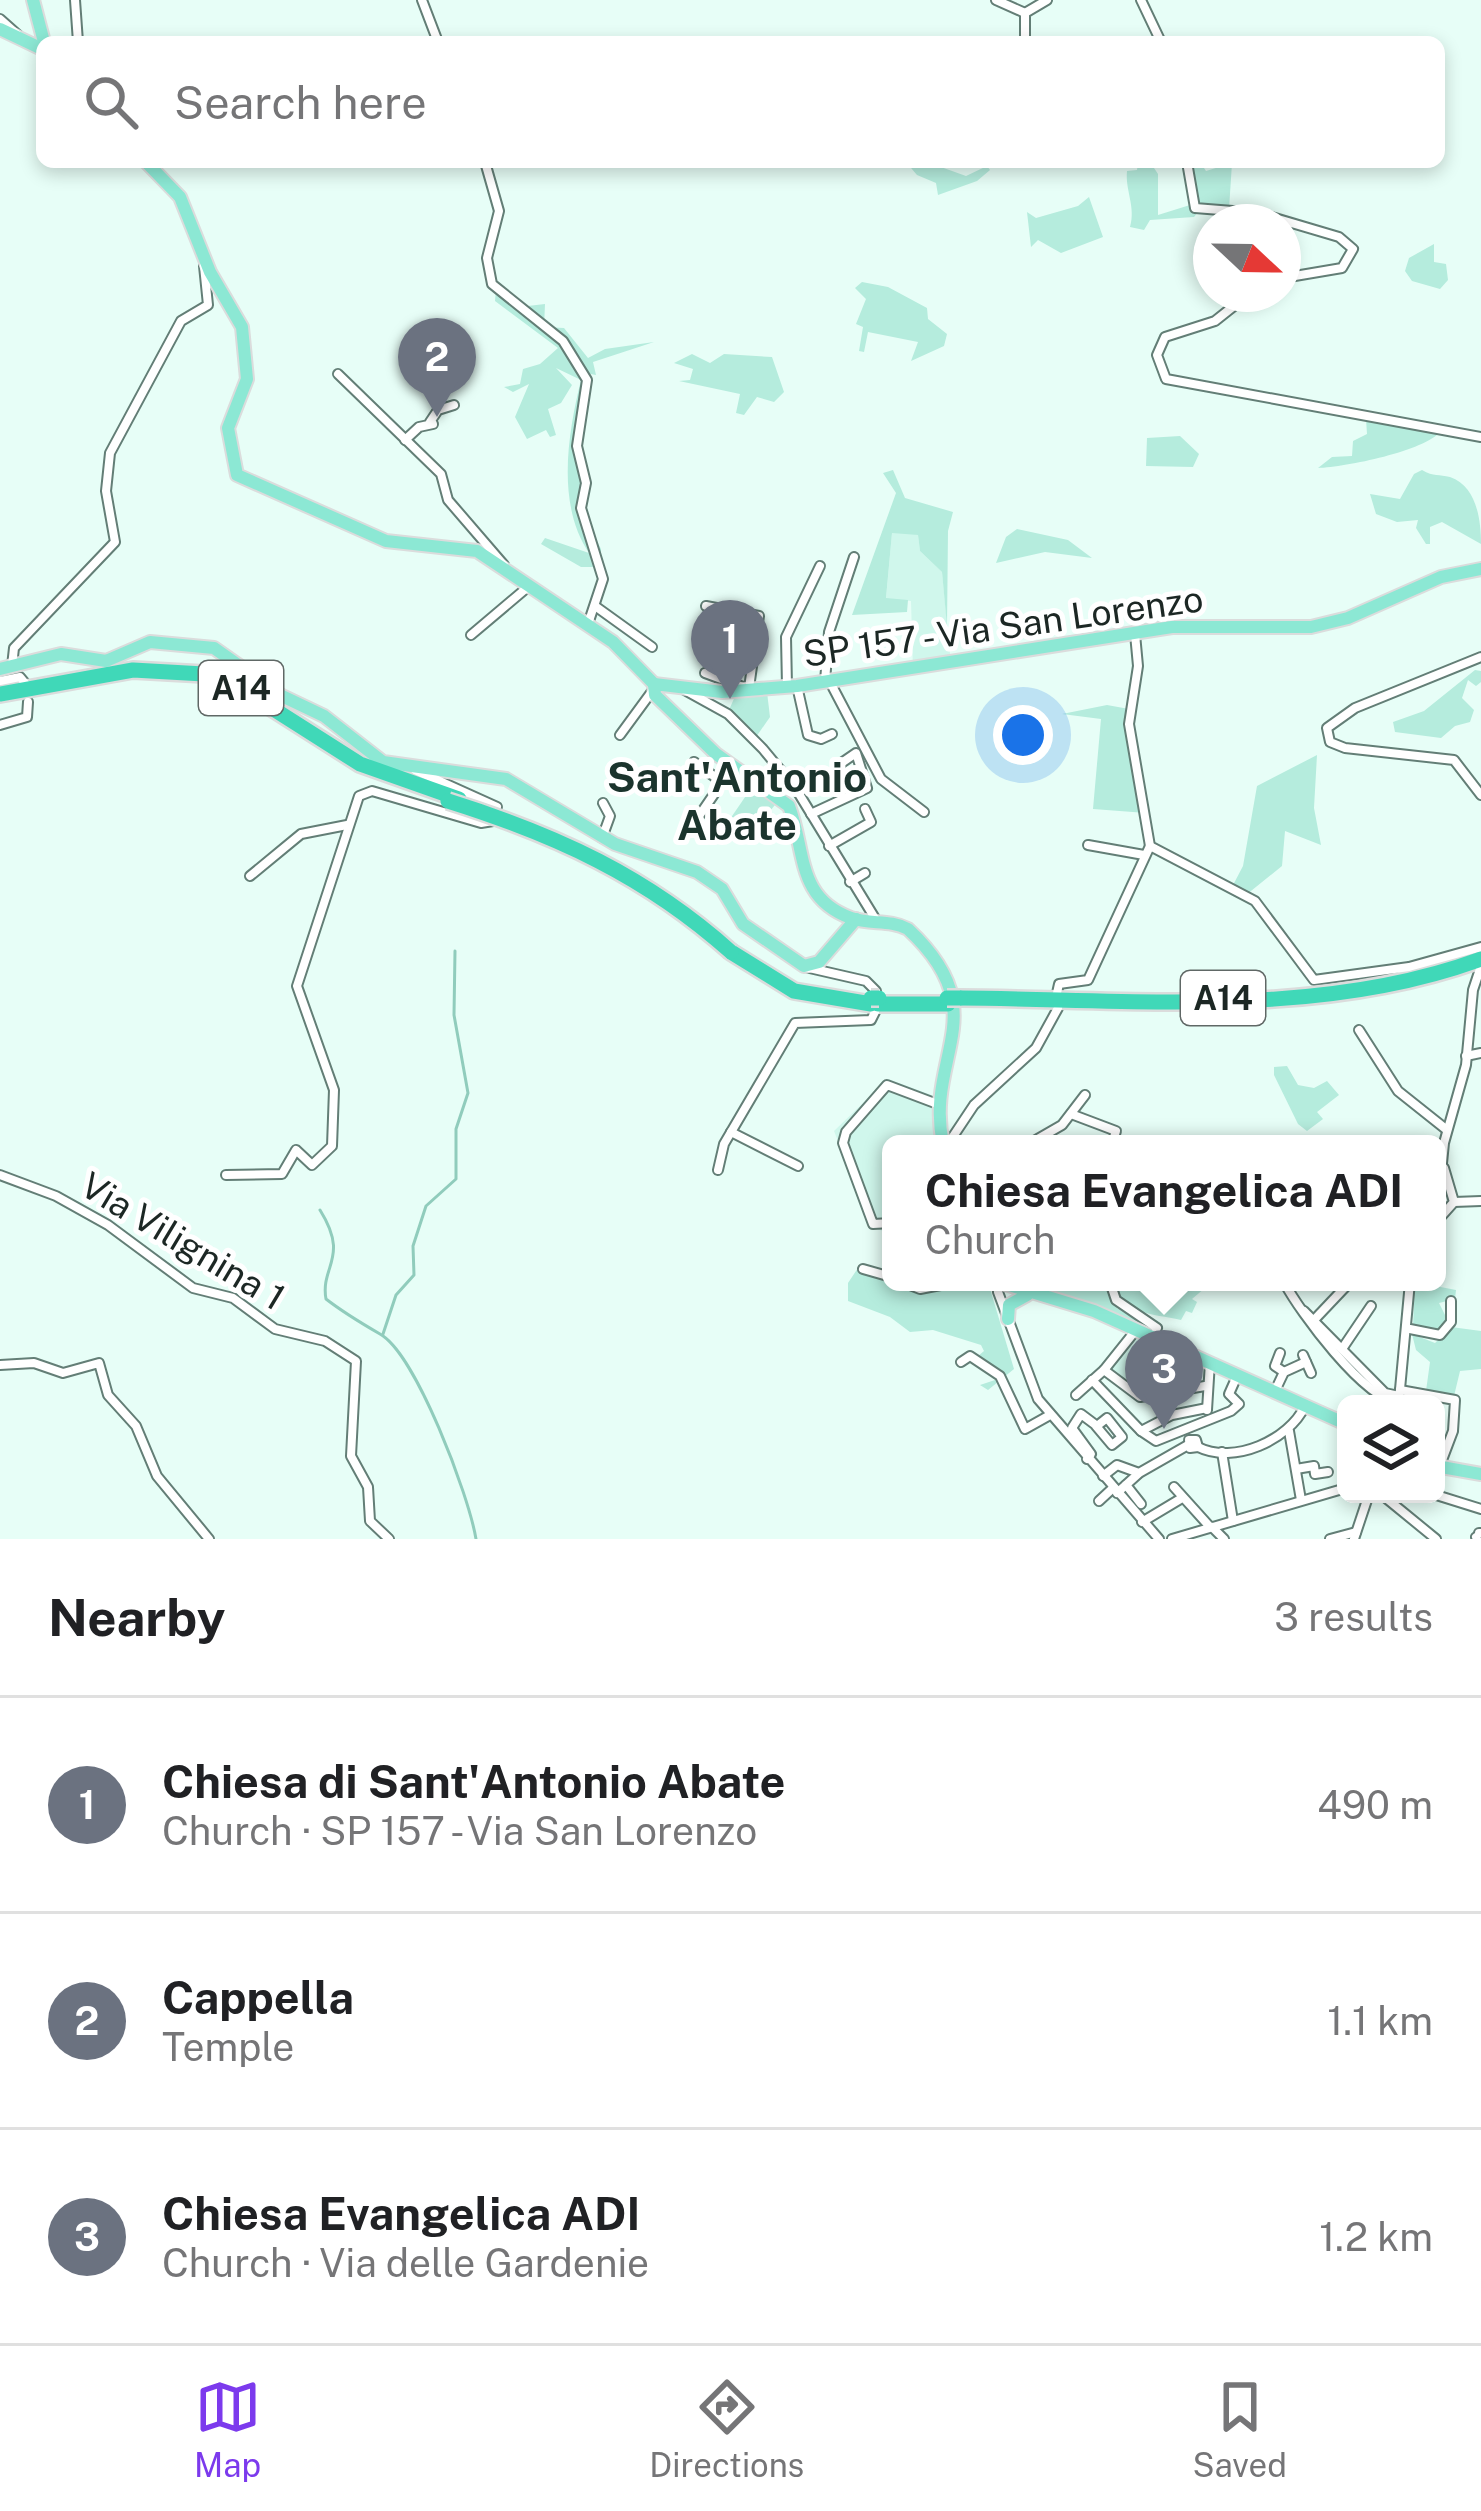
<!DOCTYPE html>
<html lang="en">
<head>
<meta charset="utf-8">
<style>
	body { margin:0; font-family:"Public Sans",sans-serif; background:#f6f6f6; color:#202124 }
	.controls { position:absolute; right:36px; bottom:36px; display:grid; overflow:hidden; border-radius:18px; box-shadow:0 6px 18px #0003 }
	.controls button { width:108px; height:108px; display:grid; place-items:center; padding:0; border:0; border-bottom:3px solid #e0e0e0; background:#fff; color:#202124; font:60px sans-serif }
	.compass { position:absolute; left:1193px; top:204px; width:108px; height:108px; border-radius:50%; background:#fff; box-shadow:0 6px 18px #0003; rotate:112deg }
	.you { position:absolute; left:1023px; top:735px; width:42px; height:42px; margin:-30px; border:9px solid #fff; border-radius:50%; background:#1a73e8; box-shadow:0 0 0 18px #1a73e833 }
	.badge { display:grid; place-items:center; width:78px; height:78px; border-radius:50%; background:#7c3aed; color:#fff; font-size:39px; font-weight:700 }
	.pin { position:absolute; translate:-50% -99px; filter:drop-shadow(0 3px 6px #0008) }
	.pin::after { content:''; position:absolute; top:63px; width:42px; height:36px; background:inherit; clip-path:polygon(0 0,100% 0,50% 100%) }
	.popup { position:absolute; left:882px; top:1135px; width:564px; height:156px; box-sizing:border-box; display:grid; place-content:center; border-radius:18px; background:#fff; filter:drop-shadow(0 3px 9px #0005); font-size:39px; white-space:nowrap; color:#757577 }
	.popup b { font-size:45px; color:#202124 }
	.popup::after { content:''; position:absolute; left:50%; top:100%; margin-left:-24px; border:24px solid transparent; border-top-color:#fff }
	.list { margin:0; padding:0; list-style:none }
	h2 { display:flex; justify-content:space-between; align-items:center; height:156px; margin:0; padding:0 48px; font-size:51px }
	h2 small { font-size:39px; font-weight:400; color:#757577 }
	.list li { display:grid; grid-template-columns:78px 1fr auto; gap:36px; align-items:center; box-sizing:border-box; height:216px; padding:0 48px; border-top:3px solid #e0e0e0 }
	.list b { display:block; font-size:45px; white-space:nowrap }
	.list p { margin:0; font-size:39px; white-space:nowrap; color:#757577 }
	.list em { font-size:39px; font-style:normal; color:#757577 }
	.icon { flex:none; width:66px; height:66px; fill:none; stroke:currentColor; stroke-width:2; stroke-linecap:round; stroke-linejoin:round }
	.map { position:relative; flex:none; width:1481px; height:1539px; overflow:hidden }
	.search { position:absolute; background:#fff; box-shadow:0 6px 18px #0003; left:36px; right:36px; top:36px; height:132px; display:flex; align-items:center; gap:30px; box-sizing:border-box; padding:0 42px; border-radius:18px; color:#757577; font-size:45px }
	.sheet { height:804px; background:#fff }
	nav { display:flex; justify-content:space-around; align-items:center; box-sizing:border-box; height:168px; border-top:3px solid #e0e0e0; background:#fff; font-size:33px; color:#757577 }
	nav a { display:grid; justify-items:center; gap:6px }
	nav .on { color:#7c3aed }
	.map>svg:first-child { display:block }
</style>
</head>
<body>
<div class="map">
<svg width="1481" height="1539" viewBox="0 0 1481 1539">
	<rect width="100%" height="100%" fill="#e7fef7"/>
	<!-- built -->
	<g fill="#d0f7ec">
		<path d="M906,532L918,535L920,551L942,572L951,664L913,670L911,601L886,599L892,533Z"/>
		<path d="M888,1079L934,1096L940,1144H891V1233L872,1228L834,1131Z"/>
		<path d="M1138,1338L1150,1394L1139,1395L1109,1371Z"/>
	</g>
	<!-- green -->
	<g fill="#b5ecdd">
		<path d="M906,162H927L966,176L987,166L990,170L977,181L938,195L936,183L917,175Z"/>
		<path d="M1138,162H1150L1158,174V215L1190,205L1198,212L1194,217L1150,220L1144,230L1130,227C1136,207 1125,190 1127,171L1137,170Z"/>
		<path d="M1189,162H1200L1206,171L1232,163L1229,209L1195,203Z"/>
		<path d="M1089,197L1103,237L1061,253L1038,240L1031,247L1027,212L1036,218L1078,206Z"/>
		<path d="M1434,244V262L1446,264L1448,280L1440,289L1412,281L1405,271L1409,258Z"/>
		<path d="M862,282L888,287L927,308L928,319L947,334L944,346L911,361L918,342L868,332L864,352L859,351L863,327L856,324L866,299L855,288Z"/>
		<path d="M496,289L519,307L545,304L544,327L564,328L588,358L605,349L654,342L593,362L596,375L585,373L576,439L585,484L580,508L601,549V567H581L541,544L545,538L589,553C556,504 568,433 581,380L556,368L572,385L561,403L548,409L556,435L550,437L546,430L527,439L515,417L529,384L513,392L504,387L520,384L523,369L540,364L558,348L495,301Z"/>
		<path d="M692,354L710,363L724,354L772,357L784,392L774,402L757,397L744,415L736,413L740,394L679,381L690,380L693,369L674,363Z"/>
		<path d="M1366,419L1441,431C1425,451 1346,467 1318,468L1332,457L1352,456L1353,441L1367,434Z"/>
		<path d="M1180,436L1199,454L1193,467L1146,466L1147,438Z"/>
		<path d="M893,470L905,498L953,512L948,531L947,626L942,572L920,551L918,535L892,533L886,598L908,600L907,612L852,615L896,493L883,473Z"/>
		<path d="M1422,470C1434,477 1439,474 1450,477C1476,486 1481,518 1481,544L1442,522L1430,527V544H1426L1416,528L1418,520L1397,522L1376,514L1370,494L1400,499L1414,474Z"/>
		<path d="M1017,529L1068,540L1092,558L1045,552L996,563L1006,537Z"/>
		<path d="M1475,670L1481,671V682L1476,686L1468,680L1462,698L1474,710L1470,722L1455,726L1441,738L1395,732L1393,722L1424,711Z"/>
		<path d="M767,692L770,717L756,737L729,710L736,694Z"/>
		<path d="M1107,705L1129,709L1146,813L1093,809L1101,719L1062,714Z"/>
		<path d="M1317,755L1314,808L1321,845L1285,831L1282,866L1246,895L1232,887L1243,866L1257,786Z"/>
		<path d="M754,784L779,800L749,837L730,819Z"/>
		<path d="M1287,1066L1298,1085L1314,1088L1327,1081L1339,1095L1317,1112L1323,1119L1307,1131L1298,1124L1274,1075V1067Z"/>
		<path d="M858,1268L891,1282L933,1289L988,1282L1014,1369L988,1390L980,1385L998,1379L977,1357L984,1351L981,1345L933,1330L910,1332L890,1317L848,1301V1283Z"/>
		<path d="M999,1282H1106L1117,1308L1152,1331Z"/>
		<path d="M1114,1282H1212L1192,1299L1197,1302L1192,1313L1186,1311L1181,1320C1152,1313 1122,1316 1114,1282Z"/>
		<path d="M1415,1282L1456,1290L1455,1299L1439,1303L1451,1327L1481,1331V1369L1460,1371L1454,1396L1426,1391L1430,1362L1416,1350L1412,1334L1435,1343L1444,1334L1413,1326Z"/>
	</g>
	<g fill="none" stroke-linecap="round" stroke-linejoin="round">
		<!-- stream -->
		<g stroke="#90ccbc" stroke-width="3">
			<path d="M320,1210C350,1258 320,1266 326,1299C344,1313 361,1323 380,1334C416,1354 469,1496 476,1539"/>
			<path d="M383,1334L396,1295L414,1275L413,1246L426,1206L456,1179V1129L468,1093L454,1015L455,951"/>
		</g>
		<!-- minor casing -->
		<g stroke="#637e76" stroke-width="12">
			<g id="minor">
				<path d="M75,0L78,42"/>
				<path d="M422,0L438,42"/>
				<path d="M996,0L1025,13"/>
				<path d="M1141,0L1161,42"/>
				<path d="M0,19L18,35"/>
				<path d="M1025,42V13L1047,0"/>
				<path d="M485,162L499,211L487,258L492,284L563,341L587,380L577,446L586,483L581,508L603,579L588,624"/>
				<path d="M1187,162L1195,208L1258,213L1339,237L1353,249L1342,268L1283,278"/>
				<path d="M1249,294L1215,321L1165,337L1157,355L1166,379L1481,437"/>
				<path d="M338,374L441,474L448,500L504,565"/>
				<path d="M430,422L438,410L454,405"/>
				<path d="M405,440L419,427L433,424"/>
				<path d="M595,606L652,647"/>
				<path d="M706,606L759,616L749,688"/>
				<path d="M1135,634L1138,666L1129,724L1150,846L1255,901L1314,980L1409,967L1481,947"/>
				<path d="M471,635L529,586"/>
				<path d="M706,636L756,644"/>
				<path d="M1481,657L1355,708L1327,728L1330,742L1345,748L1454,760L1481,795"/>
				<path d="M12,666L14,648L115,542L106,491L110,453L181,321L208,305L204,266"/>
				<path d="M705,673L743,687"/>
				<path d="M0,681L20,677L25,683"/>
				<path d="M825,681L829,632L854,557"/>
				<path d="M830,682L881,779L924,812"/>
				<path d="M787,686L786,637L820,566"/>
				<path d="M797,686L808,735L821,739L832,734"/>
				<path d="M681,688L728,714L763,749L796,789L876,920"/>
				<path d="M0,725L27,717L28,702"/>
				<path d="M620,735L653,690"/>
				<path d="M694,762L722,782"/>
				<path d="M415,770L497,807"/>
				<path d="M811,814L867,788L856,753L840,764"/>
				<path d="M688,832L734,765"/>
				<path d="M602,838L610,816L603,803"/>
				<path d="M1088,845L1144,855"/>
				<path d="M829,846L871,822L865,809"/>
				<path d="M250,876L301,834L347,825"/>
				<path d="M850,882L865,873"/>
				<path d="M805,967L866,981L876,991"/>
				<path d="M1057,993L1059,984L1088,980L1150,846"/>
				<path d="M1359,1030L1398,1091L1447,1130"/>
				<path d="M1466,1056L1481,1053"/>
				<path d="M1071,1114L1116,1131L1112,1144"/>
				<path d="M731,1132L798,1166"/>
				<path d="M948,1144L974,1105L1036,1048L1058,1008"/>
				<path d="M1029,1144L1062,1125L1085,1095"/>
				<path d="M718,1170L724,1144L795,1023L871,1020L875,1012"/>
				<path d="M0,1175L56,1196L108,1225L193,1288L233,1298L275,1329L325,1341L356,1361L351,1456L368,1487L370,1521L389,1539"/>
				<path d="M226,1175L282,1174L296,1150L312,1165L332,1146L334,1090L297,986L359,796L372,791L481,823L493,821"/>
				<path d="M1454,1202L1481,1201"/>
				<path d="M1437,1214L1444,1143L1466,1065L1473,990L1481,966"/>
				<path d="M1437,1221L1454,1202L1444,1168"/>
				<path d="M891,1223L873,1224L843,1143L846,1132L887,1085L940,1105"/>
				<path d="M863,1269L891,1277"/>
				<path d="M902,1282L920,1289L956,1282"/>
				<path d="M1110,1282L1116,1300L1157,1328L1153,1337"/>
				<path d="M1267,1282H1281"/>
				<path d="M1284,1282C1301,1314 1363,1397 1398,1403"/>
				<path d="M998,1292L1038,1399L1159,1539"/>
				<path d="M1304,1311L1385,1393L1399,1396"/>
				<path d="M1314,1320L1350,1282"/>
				<path d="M1410,1329L1440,1335L1451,1322V1301"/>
				<path d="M1342,1349L1371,1306"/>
				<path d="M1280,1353L1275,1366L1284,1372"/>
				<path d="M1303,1355L1311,1373"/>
				<path d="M961,1362L970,1356L1000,1376L1025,1429L1050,1415"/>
				<path d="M0,1365L34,1363L63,1373L99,1363L108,1395L136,1426L157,1476L209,1539"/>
				<path d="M1104,1370L1136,1330"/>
				<path d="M1092,1380L1141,1431L1172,1415L1207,1408"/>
				<path d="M1400,1390L1455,1400L1453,1431L1442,1460"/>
				<path d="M1275,1391L1284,1372L1306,1362"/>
				<path d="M1076,1395L1104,1370L1140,1397L1205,1386"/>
				<path d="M1399,1400L1410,1282"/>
				<path d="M1207,1410L1210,1362"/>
				<path d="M1141,1431L1156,1441L1231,1411L1239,1404L1229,1394L1237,1376"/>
				<path d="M1289,1431L1301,1500"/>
				<path d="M1189,1440H1196L1198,1447L1190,1448Z"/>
				<path d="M1198,1447C1234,1465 1289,1440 1305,1406"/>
				<path d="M1222,1452L1233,1521"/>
				<path d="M1087,1459L1091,1454L1072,1428L1081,1414L1097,1426L1107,1418L1122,1437L1112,1445L1096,1426"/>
				<path d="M1296,1469L1314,1466L1315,1474L1328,1472"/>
				<path d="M1103,1476L1117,1465L1139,1473L1188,1445"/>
				<path d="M1126,1485L1141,1504"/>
				<path d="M1174,1487L1210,1527"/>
				<path d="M1117,1493L1138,1474"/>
				<path d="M1381,1494L1436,1539"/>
				<path d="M1433,1494L1481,1509"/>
				<path d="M1099,1501L1113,1488"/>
				<path d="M1142,1522L1182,1498"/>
				<path d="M1212,1527L1224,1539"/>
				<path d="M1479,1533H1481"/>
				<path d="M1476,1537L1477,1539"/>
				<path d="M1172,1539L1346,1488"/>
				<path d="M1330,1539L1356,1532"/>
				<path d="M1354,1539L1369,1494"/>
			</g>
		</g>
		<!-- major casing -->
		<g stroke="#dbdcdc" stroke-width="16">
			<g id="major">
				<path d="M33,0L44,42"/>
				<path d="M0,29L42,49"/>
				<path d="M146,162L180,197L210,272L242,327L247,379L228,428L237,475L386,541L477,551L613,642L654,684"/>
				<path d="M0,669L61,654L106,661L150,642L214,648L282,696L324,716L383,762L506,779L615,844L697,872L722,889L743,924L804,966L819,962L856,919"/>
				<path d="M943,1144C924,1056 998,1013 908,929C889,919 871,925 851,918C796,898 806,851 789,806L716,754L655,695L654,684L722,692L797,686L1172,627H1311L1348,618L1441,577L1481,569"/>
				<path d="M999,1282L1094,1311L1346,1424"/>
				<path d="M1008,1319L1009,1305L1027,1295"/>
				<path d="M1436,1466L1481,1474"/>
			</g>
		</g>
		<!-- highway casing -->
		<g stroke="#dbdcdc" stroke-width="20">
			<g id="highway">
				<path d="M0,694L133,670L204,674L250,694L360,764L459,799"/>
				<path d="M731,952L794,991L871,1004"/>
				<path d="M960,998C1131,999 1318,1019 1481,959"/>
				<path d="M878,1004H948"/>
			</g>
		</g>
		<!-- minor -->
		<use href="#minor" stroke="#fff" stroke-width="8"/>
		<!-- major -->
		<use href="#major" stroke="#8ce8d4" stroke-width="12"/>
		<!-- highway -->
		<use href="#highway" stroke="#40d8b8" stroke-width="15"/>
		<!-- highway-bridge casing -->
		<g stroke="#dbdcdc" stroke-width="20" stroke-linecap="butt">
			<g id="highway-bridge">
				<path d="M448,801C556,835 646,876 731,952"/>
				<path d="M871,998H879"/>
				<path d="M947,998H960"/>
			</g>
		</g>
		<!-- highway-bridge -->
		<use href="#highway-bridge" stroke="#40d8b8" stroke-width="15"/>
	</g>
	<g text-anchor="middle" stroke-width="10" stroke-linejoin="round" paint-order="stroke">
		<!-- shield labels -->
		<g fill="#fff" stroke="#606866" stroke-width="3">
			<rect x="199" y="661" width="84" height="54" rx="9"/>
			<rect x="1181" y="971" width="84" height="54" rx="9"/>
		</g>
		<g font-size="33" font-weight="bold" fill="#1c2724">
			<text x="241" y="700">A14</text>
			<text x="1223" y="1010">A14</text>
		</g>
		<!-- street labels -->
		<g font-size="36" fill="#1c2724" stroke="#fff">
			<text transform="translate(1003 626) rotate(-8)" y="13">SP 157 - Via San Lorenzo</text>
			<text transform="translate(183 1241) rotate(31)" y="13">Via Vilignina 1</text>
		</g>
		<!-- quarter labels -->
		<g font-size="42" font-weight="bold" fill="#1b342d" stroke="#fff">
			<text x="737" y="792">Sant'Antonio<tspan x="737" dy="48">Abate</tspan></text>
		</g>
	</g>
</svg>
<div class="controls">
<button><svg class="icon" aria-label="layers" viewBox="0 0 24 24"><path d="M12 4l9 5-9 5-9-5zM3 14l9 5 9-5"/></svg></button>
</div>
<svg class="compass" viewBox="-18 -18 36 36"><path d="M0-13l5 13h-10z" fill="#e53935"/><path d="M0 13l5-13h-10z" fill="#757577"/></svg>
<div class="you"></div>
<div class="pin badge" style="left:730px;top:699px;background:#6b7280">1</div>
<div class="pin badge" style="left:437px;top:417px;background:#6b7280">2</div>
<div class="pin badge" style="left:1164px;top:1429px;background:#6b7280">3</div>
<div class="popup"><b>Chiesa Evangelica ADI</b>Church</div>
<div class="search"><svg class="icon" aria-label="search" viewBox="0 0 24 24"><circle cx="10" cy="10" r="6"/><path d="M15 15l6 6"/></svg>Search here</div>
</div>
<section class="sheet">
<h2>Nearby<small>3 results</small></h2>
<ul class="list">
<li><span class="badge" style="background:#6b7280">1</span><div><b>Chiesa di Sant'Antonio Abate</b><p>Church · SP 157 - Via San Lorenzo</p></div><em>490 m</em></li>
<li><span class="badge" style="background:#6b7280">2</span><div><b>Cappella</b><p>Temple</p></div><em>1.1 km</em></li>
<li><span class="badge" style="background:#6b7280">3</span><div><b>Chiesa Evangelica ADI</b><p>Church · Via delle Gardenie</p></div><em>1.2 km</em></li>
</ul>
</section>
<nav>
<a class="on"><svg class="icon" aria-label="map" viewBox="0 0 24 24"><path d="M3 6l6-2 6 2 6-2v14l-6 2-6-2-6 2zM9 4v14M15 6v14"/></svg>Map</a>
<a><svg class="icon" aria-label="directions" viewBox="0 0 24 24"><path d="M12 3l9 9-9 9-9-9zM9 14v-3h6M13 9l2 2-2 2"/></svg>Directions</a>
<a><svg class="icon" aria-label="saved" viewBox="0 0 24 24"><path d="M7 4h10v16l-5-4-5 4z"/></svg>Saved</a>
</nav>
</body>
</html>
